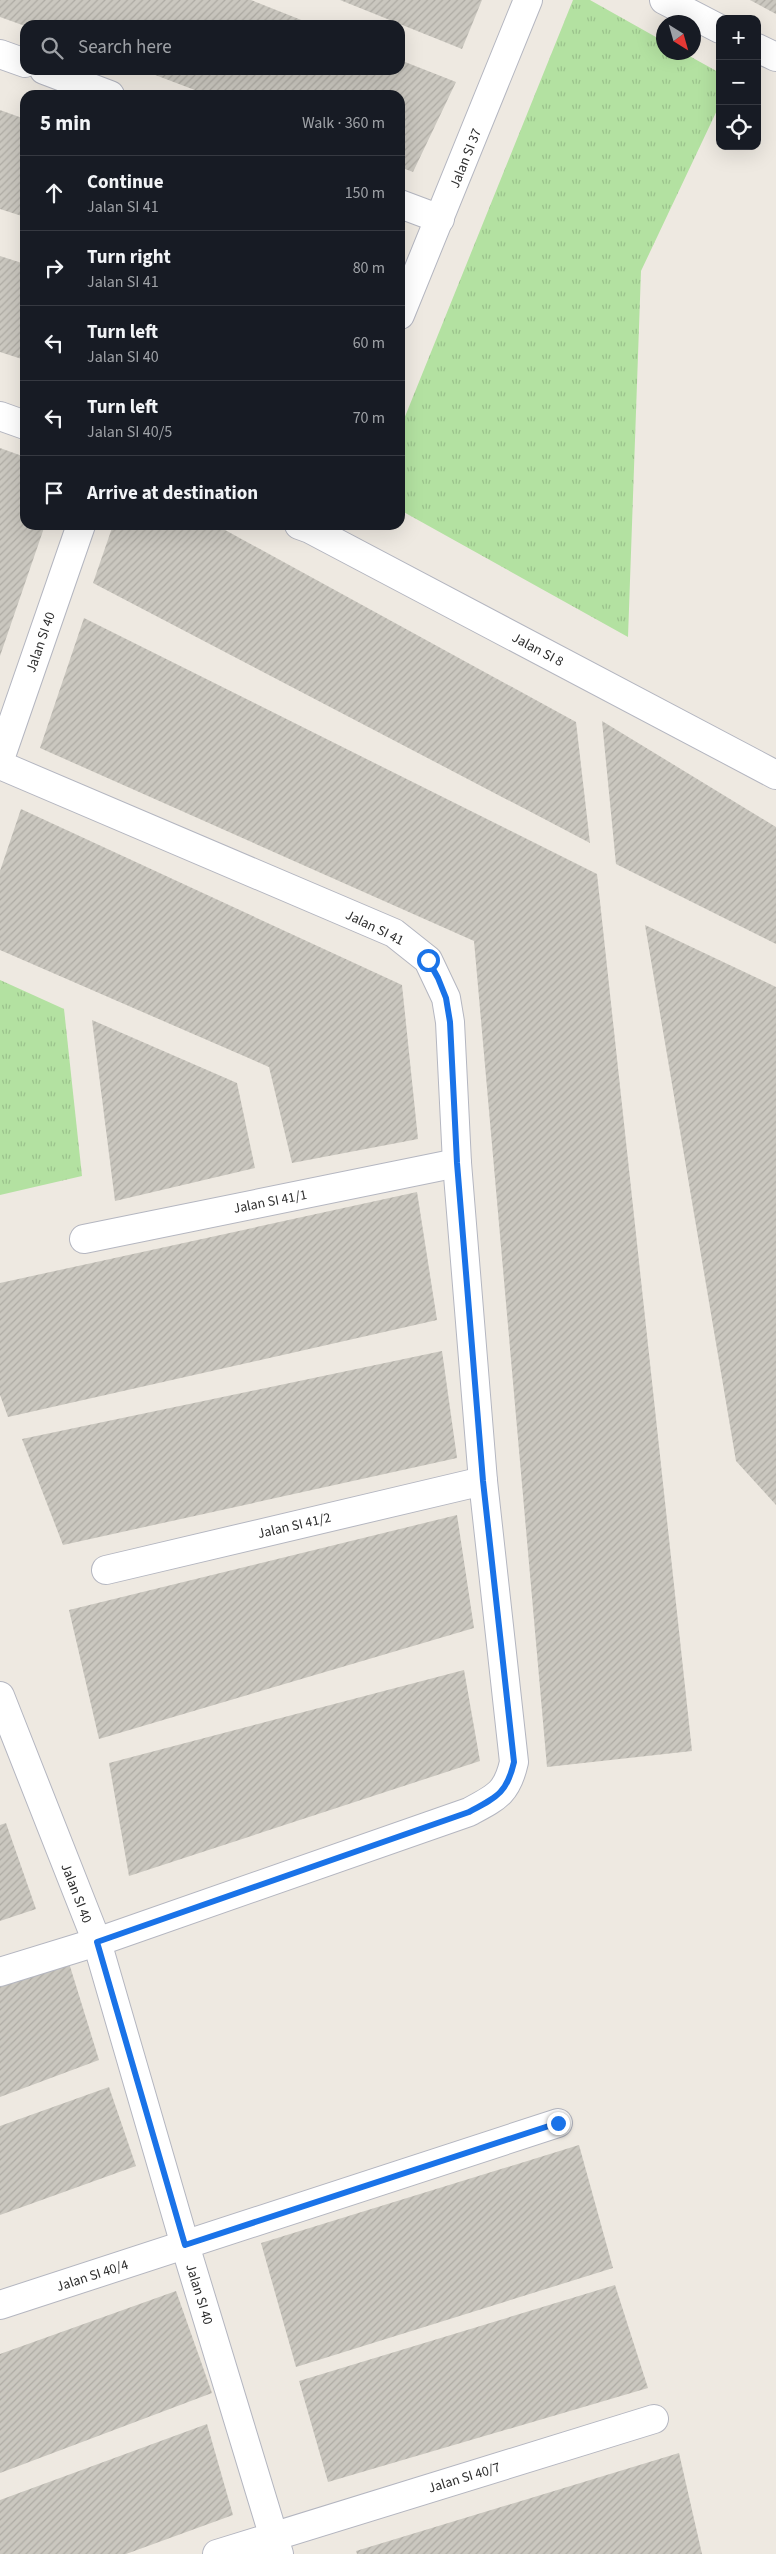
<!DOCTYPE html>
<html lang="en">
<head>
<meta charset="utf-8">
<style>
	body { margin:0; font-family:"Source Sans 3",sans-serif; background:#242831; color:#f1f3f6 }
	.controls { position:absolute; right:15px; top:15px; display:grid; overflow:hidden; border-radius:10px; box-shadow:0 5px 20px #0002 }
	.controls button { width:45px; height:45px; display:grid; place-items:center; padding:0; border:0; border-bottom:1px solid #363941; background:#171b24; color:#f1f3f6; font:25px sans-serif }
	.compass { position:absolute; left:656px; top:15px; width:45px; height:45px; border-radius:50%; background:#171b24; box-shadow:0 5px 20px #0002; rotate:143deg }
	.stop { position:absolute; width:15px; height:15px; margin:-11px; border:4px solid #1a73e8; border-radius:50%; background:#fff }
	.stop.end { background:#1a73e8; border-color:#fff; box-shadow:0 1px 5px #0008 }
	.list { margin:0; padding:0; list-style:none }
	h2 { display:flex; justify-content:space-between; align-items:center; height:65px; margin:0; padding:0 20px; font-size:21px }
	h2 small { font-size:16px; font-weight:400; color:#9ea1a6 }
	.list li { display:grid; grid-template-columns:32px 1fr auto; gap:15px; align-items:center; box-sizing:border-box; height:75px; padding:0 20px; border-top:1px solid #363941 }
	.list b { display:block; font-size:19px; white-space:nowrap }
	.list p { margin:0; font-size:16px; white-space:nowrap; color:#9ea1a6 }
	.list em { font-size:16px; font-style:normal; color:#9ea1a6 }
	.icon { flex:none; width:28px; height:28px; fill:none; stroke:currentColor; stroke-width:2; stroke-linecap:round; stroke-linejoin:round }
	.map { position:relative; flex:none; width:776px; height:2554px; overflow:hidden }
	.search { position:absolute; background:#171b24; box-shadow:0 5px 20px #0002; left:20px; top:20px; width:385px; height:55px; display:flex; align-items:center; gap:12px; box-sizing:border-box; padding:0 18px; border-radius:15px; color:#9ea1a6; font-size:19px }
	.panel { position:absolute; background:#171b24; box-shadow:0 5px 20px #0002; left:20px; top:90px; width:385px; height:440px; border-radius:15px }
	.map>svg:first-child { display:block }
</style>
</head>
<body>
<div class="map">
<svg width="776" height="2554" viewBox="0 0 776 2554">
	<defs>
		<pattern id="grass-tufts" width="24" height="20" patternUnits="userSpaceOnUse" patternTransform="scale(1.25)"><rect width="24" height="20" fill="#b3e1a1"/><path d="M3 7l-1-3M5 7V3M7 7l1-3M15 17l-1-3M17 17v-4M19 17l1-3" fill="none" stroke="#9ac18b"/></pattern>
		<pattern id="building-hatch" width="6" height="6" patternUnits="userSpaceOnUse" patternTransform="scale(1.25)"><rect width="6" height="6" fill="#cac7bf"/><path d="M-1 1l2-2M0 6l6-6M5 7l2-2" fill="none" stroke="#aeaba4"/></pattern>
	</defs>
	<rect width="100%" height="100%" fill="#eee9e1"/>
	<!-- grass -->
	<g fill="url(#grass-tufts)">
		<path d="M573,0H590L663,41L664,52L684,53L720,73V104L641,271L628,637L400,510V429Z"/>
		<path d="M0,980L64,1009L82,1176L0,1195Z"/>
	</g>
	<!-- building -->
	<g fill="url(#building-hatch)">
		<path d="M0,0H251L314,25L25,26L0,17Z"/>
		<path d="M340,0H482L462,49Z"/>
		<path d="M750,0H776V14Z"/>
		<path d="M400,60L456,82L413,172L400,167V95H208L142,70H400Z"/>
		<path d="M0,110L25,119V217L0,209Z"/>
		<path d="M0,256L25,264V360L0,352Z"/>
		<path d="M0,448L25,457V525H45L0,656Z"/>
		<path d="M113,525H216L576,722L590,843L93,583Z"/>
		<path d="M84,618L597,874L692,1751L547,1767L474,941L40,748Z"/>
		<path d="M602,721L776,827V944L616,864Z"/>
		<path d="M21,809L402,985L418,1139L292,1163L269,1067L0,950V871Z"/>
		<path d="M645,925L776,987V1505L736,1461Z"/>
		<path d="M92,1020L237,1083L255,1168L115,1201Z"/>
		<path d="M417,1192L437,1320L8,1417L0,1395V1283Z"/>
		<path d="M442,1351L457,1458L63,1545L22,1439Z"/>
		<path d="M457,1515L474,1628L99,1739L69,1610Z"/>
		<path d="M464,1670L480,1761L129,1876L109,1763Z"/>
		<path d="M6,1823L36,1909L0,1921V1825Z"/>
		<path d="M69,1963L99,2060L0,2097V1987Z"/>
		<path d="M109,2087L136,2166L0,2215V2126Z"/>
		<path d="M579,2145L613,2268L296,2367L261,2243Z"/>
		<path d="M615,2285L648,2388L328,2482L299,2381Z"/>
		<path d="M176,2291L212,2393L0,2473V2354Z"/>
		<path d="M207,2424L233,2515L126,2554H0V2500Z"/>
		<path d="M679,2453L702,2554H357L356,2551Z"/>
	</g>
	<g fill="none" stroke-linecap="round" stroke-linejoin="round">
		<!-- minor casing -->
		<g stroke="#b4b6c0" stroke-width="30">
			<g id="minor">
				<path d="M664,0L720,29"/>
				<path d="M757,48L776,57"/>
				<path d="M0,54L25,63"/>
				<path d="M44,70L110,95"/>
				<path d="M400,204L440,219"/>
				<path d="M400,315L528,0"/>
				<path d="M0,416L25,425"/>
				<path d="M299,525L310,529L776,775"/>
				<path d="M0,759L81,525"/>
				<path d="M0,765L394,933L428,960L446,998L450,1022L457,1163L483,1481L514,1762C507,1793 497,1797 469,1812L97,1942L0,1972"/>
				<path d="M84,1239L457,1163"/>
				<path d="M106,1570L483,1481"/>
				<path d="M0,1696L97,1942L185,2245L279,2554"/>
				<path d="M0,2305L558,2123"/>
				<path d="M217,2554L654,2419"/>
			</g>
		</g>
		<!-- minor -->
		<use href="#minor" stroke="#fff" stroke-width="28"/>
	</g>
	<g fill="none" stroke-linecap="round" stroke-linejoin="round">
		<!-- route -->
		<path stroke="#1a73e8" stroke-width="6" d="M428,960L438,978L446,998L450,1022L457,1163L483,1481L514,1762C507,1793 497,1797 469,1812L97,1942L185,2245L558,2123"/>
	</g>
	<g text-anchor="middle" stroke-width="4" stroke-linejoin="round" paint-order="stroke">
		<!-- street labels -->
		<g font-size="14" fill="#2d2d2d" stroke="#fff">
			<text transform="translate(465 158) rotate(-68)" y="5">Jalan SI 37</text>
			<text transform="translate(40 642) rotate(-71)" y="5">Jalan SI 40</text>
			<text transform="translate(538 649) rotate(28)" y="5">Jalan SI 8</text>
			<text transform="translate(375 927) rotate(26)" y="5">Jalan SI 41</text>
			<text transform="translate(270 1201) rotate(-11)" y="5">Jalan SI 41/1</text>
			<text transform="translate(294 1525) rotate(-13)" y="5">Jalan SI 41/2</text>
			<text transform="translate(77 1893) rotate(69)" y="5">Jalan SI 40</text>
			<text transform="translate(92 2275) rotate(-18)" y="5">Jalan SI 40/4</text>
			<text transform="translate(200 2294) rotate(73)" y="5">Jalan SI 40</text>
			<text transform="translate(464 2477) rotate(-17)" y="5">Jalan SI 40/7</text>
		</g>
	</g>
</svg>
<div class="controls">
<button>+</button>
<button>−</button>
<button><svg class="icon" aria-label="locate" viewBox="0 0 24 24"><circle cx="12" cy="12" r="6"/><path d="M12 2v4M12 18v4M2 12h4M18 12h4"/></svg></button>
</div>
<svg class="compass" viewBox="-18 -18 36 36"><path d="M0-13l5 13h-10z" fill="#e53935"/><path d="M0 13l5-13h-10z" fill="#9ea1a6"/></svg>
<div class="stop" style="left:428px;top:960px"></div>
<div class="stop end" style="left:558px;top:2123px"></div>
<div class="search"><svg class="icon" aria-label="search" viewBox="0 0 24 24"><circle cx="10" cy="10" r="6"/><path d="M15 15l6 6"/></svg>Search here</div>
<section class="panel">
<h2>5 min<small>Walk · 360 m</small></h2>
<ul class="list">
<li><svg class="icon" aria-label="ahead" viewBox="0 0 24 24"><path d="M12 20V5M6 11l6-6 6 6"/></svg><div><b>Continue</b><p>Jalan SI 41</p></div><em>150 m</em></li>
<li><svg class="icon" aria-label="right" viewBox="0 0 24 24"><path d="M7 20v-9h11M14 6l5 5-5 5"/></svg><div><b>Turn right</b><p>Jalan SI 41</p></div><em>80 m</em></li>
<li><svg class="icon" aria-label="left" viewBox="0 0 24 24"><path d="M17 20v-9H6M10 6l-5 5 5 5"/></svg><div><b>Turn left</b><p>Jalan SI 40</p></div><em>60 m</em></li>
<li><svg class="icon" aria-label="left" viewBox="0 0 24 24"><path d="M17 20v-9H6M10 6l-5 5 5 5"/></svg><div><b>Turn left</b><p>Jalan SI 40/5</p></div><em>70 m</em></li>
<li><svg class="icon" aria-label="arrive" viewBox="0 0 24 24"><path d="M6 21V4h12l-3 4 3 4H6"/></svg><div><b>Arrive at destination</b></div></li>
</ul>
</section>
</div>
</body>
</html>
